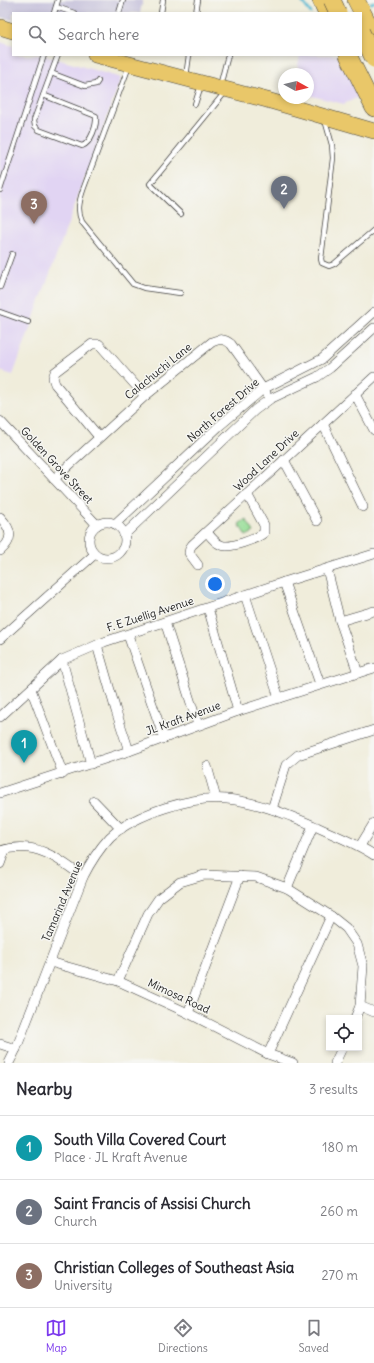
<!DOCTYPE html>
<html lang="en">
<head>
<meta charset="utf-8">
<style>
	body { margin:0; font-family:Delius,sans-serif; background:#f7f7f7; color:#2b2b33 }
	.controls { position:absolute; right:12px; bottom:12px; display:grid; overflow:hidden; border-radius:0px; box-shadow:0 2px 6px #0003 }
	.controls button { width:36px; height:36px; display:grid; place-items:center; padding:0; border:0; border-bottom:1px solid #e1e1e2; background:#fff; color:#2b2b33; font:20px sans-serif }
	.compass { position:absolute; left:278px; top:68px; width:36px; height:36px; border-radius:50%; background:#fff; box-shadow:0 2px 6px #0003; rotate:98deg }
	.you { position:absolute; left:215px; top:584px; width:14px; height:14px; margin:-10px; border:3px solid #fff; border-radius:50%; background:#1a73e8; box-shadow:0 0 0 6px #1a73e833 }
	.badge { display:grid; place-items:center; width:26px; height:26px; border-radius:50%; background:#7c3aed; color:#fff; font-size:13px; font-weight:700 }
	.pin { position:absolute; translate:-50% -33px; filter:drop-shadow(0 1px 2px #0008) }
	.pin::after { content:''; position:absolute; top:21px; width:14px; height:12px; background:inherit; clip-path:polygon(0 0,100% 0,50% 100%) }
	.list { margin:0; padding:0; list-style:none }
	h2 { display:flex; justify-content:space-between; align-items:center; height:52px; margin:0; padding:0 16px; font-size:17px }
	h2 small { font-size:13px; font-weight:400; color:#7c7c81 }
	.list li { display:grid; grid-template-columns:26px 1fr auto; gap:12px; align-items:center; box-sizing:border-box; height:64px; padding:0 16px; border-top:1px solid #e1e1e2 }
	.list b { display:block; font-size:15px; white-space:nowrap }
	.list p { margin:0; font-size:13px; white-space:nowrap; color:#7c7c81 }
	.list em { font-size:13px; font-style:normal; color:#7c7c81 }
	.icon { flex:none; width:22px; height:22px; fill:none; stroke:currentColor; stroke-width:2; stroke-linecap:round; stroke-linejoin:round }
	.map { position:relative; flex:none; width:374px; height:1063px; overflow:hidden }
	.search { position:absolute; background:#fff; box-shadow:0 2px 6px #0003; left:12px; right:12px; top:12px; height:44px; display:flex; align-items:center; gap:10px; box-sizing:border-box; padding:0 14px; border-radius:0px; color:#7c7c81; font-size:15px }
	.sheet { height:244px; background:#fff }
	nav { display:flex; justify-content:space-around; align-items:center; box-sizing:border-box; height:56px; border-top:1px solid #e1e1e2; background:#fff; font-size:11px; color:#7c7c81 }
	nav a { display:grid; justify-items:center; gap:2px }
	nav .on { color:#7c3aed }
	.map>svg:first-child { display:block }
</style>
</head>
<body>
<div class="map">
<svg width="374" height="1063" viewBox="0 0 374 1063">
	<rect width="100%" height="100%" fill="#f6f6f2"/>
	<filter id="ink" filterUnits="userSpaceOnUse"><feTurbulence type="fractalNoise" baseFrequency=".025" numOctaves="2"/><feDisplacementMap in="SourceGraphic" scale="8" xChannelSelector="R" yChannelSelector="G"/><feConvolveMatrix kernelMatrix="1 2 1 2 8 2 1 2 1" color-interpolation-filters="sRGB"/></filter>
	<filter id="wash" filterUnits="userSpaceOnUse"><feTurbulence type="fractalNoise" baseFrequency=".012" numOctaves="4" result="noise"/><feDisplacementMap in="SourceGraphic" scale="16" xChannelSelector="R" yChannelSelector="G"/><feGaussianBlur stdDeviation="0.9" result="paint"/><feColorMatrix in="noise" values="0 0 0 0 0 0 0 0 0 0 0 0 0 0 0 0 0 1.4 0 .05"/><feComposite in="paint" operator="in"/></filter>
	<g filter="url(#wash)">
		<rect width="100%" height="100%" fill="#f0eddb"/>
		<!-- built -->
		<g fill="#e1d4f3">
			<path d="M0,42L13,46V55H43L121,78L13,375L0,371Z"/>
			<path d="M300,55H342L361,96L344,104L308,95V74H296Z"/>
		</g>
		<!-- industrial -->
		<path fill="#c5c0da" d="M2,0H143L140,13H13V20L0,17V5Z"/>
		<!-- green -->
		<path fill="#98de98" stroke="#5a7d5a" d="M246,519L254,532L246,536L239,524Z"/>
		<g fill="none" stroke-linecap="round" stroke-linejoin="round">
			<!-- stream -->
			<g stroke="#54b9d2" stroke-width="3">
				<path d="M301,0L311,13"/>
				<path d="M371,3L374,2"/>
			</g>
		</g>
	</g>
	<g filter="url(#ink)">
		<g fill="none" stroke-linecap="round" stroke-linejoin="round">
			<!-- lane casing -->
			<g stroke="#3c3b39" stroke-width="6">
				<g id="lane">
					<path d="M56,7L74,13"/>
					<path d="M54,13L58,0"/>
					<path d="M119,13L123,0"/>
					<path d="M161,13L163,0"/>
					<path d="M196,13L198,0"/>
					<path d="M129,66L83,190C79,202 77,211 82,222L133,284L144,288L180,293"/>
					<path d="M51,73L85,86L96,84L98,81"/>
					<path d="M186,77L189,55"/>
					<path d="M220,86L228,55"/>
					<path d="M43,95L96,116C97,125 91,143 82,146L39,130L35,126L34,120L58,55"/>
					<path d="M195,104L201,85"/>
					<path d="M325,120L332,145L333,158L321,259L322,263L329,266L334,264L374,230"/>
					<path d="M0,190L44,55"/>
					<path d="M181,214L150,184L226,91"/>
					<path d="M0,287L12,254"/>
					<path d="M0,312L28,322"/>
				</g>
			</g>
			<!-- street casing -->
			<g stroke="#3c3b39" stroke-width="10">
				<g id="street">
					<path d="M355,394L374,430"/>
					<path d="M0,421L97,525"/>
					<path d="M323,424L363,507"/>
					<path d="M99,437L55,384L53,378L55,372L92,344H99L145,396"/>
					<path d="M284,460L317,521"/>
					<path d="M54,479L145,396L212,342C220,339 224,338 231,344L266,393"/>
					<path d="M0,517C12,530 14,539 0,551"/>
					<circle cx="107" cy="540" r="18"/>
					<path d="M115,524L218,427L263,389L322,359L374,312"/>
					<path d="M207,532C210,536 215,543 221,545C230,549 256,539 264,533V525L247,494"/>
					<path d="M124,535L255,410L270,399L317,377L330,368L374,328"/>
					<path d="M198,565L189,553L190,548L192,545L374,377"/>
					<path d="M327,569L340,621L358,673"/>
					<path d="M284,582L320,684"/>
					<path d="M245,595L279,698"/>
					<path d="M208,608L238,711"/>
					<path d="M340,621L374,611"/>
					<path d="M165,622L198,725"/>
					<path d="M128,635L164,738"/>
					<path d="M0,639L95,554"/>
					<path d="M97,645L116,711L129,751"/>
					<path d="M62,660L91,764"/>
					<path d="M31,689L63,774"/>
					<path d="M0,717L62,660L104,642L284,582L374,554"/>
					<path d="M207,766L216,798"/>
					<path d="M0,793L129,751L238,711L374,668"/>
					<path d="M94,801L121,829"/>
					<path d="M272,809L286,765L298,755L374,730"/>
					<path d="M360,846L374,823"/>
					<path d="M0,851C34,840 57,857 83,877"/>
					<path d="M0,864L5,850"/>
					<path d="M287,888L313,826"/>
					<path d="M50,962L118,981L188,1013L268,1054L293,1063"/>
					<path d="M118,981L148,914L159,898L180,882L204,875L256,877L287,888L331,916L346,928L357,944L363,966L360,1006L355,1018"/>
					<path d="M360,1006L374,1012"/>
					<path d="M188,1013L240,876"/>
					<path d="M0,1044L16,1049"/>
					<path d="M268,1054L331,916"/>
					<path d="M9,1063L16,1049L83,877C90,863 99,849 110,837C135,814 193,795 227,799C258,802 288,815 317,827C336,836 356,843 374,855"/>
					<path d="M335,1063L342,1048"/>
				</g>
			</g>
			<!-- primary casing -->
			<g stroke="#3c3b39" stroke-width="16">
				<g id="primary">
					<path d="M0,27L13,31"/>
					<path d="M95,55L267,100L374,131"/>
				</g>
			</g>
			<!-- highway casing -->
			<g stroke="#3c3b39" stroke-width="18">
				<g id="highway">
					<path d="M321,0L327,13"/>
					<path d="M356,0L374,35"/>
					<path d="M348,55L374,108"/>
				</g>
			</g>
			<!-- lane -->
			<use href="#lane" stroke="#fff" stroke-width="4.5"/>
			<!-- street -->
			<use href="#street" stroke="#fff" stroke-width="9"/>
			<!-- primary -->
			<use href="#primary" stroke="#e9c769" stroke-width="15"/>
			<!-- highway -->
			<use href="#highway" stroke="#e9c769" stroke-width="17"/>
			<!-- highway-bridge casing -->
			<g stroke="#3c3b39" stroke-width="18" stroke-linecap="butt">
				<g id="highway-bridge">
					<path d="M332,0L338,13"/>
					<path d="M361,32L374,59"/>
				</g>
			</g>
			<!-- highway-bridge -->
			<use href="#highway-bridge" stroke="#e9c769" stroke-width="17"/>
		</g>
	</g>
	<g text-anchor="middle" stroke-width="3" stroke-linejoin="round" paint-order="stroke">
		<!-- street labels -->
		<g font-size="11" fill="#1c1c1c" stroke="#f6f6f2">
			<text transform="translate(158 371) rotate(-39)" y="4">Calachuchi Lane</text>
			<text transform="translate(223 410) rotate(-41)" y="4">North Forest Drive</text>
			<text transform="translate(266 460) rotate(-43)" y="4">Wood Lane Drive</text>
			<text transform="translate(57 465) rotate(47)" y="4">Golden Grove Street</text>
			<text transform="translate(150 614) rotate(-18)" y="4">F. E Zuellig Avenue</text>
			<text transform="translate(183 718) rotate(-20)" y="4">JL Kraft Avenue</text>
			<text transform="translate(62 901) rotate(-67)" y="4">Tamarind Avenue</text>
			<text transform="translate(179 996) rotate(25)" y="4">Mimosa Road</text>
		</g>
	</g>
</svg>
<div class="controls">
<button><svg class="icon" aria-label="locate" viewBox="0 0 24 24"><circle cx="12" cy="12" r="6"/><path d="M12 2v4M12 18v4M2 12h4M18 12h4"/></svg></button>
</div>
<svg class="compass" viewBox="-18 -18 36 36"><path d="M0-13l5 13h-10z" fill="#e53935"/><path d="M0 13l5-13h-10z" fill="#7c7c81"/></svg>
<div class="you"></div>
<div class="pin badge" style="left:24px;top:763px;background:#0f9aa8">1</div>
<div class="pin badge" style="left:284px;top:209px;background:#6b7280">2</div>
<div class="pin badge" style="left:34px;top:224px;background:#8d6e63">3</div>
<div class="search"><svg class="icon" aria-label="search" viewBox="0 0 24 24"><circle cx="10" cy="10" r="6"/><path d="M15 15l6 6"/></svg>Search here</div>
</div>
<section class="sheet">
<h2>Nearby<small>3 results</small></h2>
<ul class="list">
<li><span class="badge" style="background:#0f9aa8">1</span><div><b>South Villa Covered Court</b><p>Place · JL Kraft Avenue</p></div><em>180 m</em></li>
<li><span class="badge" style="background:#6b7280">2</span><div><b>Saint Francis of Assisi Church</b><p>Church</p></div><em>260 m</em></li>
<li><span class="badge" style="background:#8d6e63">3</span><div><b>Christian Colleges of Southeast Asia</b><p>University</p></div><em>270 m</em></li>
</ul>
</section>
<nav>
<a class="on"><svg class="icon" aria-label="map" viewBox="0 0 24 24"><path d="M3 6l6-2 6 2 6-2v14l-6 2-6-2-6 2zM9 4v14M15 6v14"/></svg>Map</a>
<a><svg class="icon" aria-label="directions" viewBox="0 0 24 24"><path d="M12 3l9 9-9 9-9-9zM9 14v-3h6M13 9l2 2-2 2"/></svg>Directions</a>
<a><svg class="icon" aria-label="saved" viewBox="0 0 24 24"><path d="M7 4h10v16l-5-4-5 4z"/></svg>Saved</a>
</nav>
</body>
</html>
